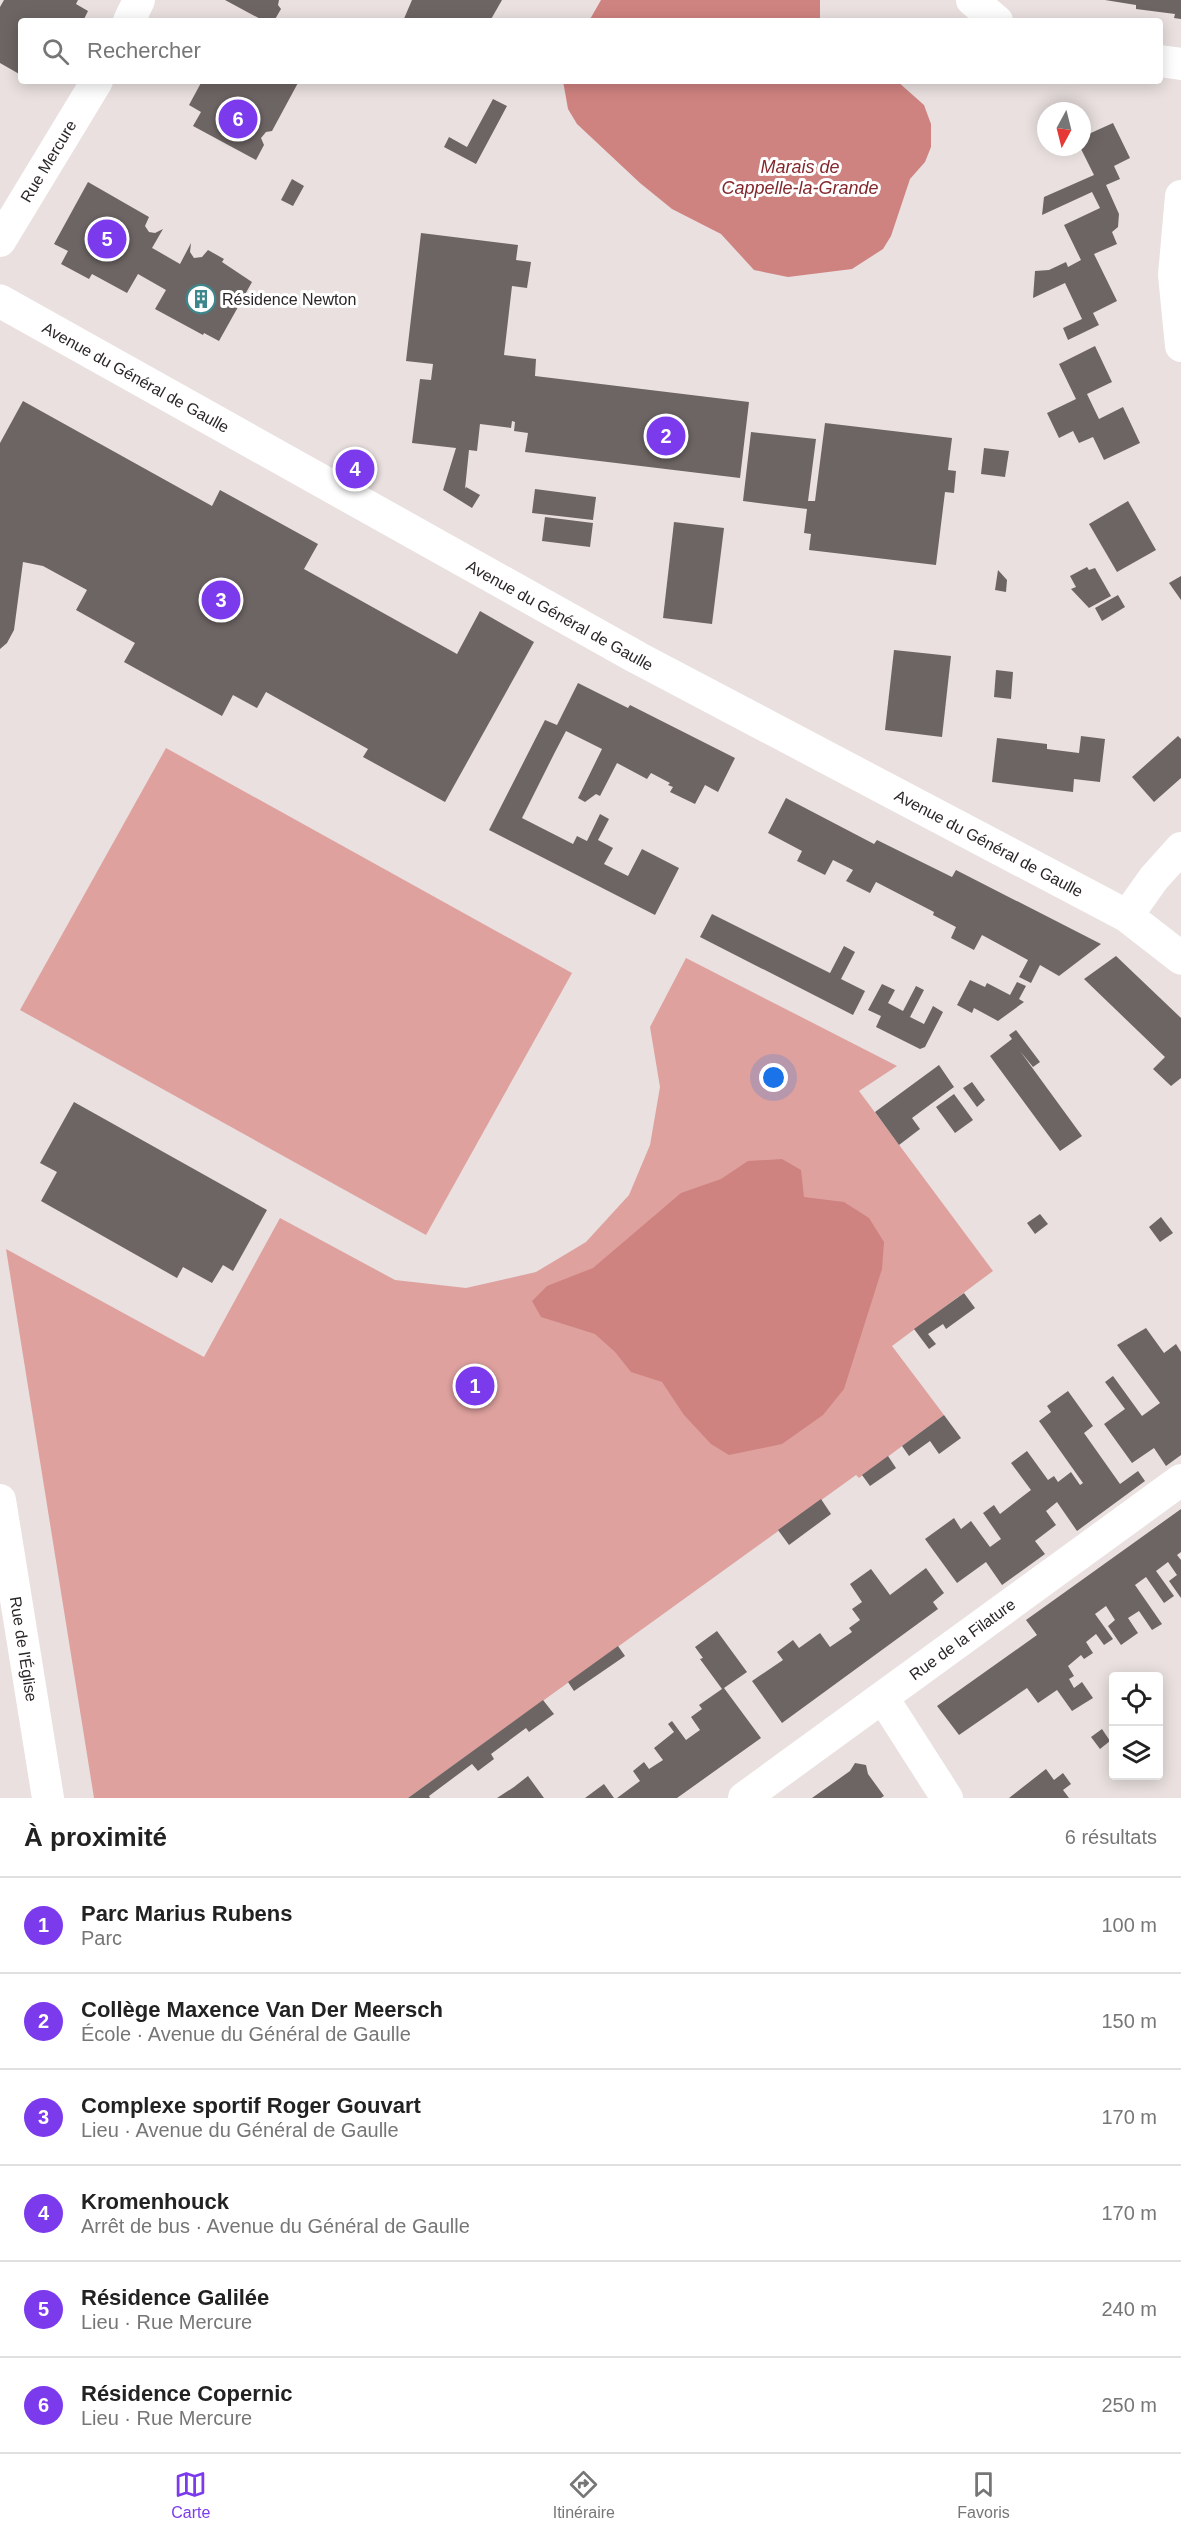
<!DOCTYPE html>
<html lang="fr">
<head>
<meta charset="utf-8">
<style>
	body { margin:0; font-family:Helvetica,sans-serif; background:#f6f6f6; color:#222 }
	.controls { position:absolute; right:18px; bottom:18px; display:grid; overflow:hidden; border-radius:6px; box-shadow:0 3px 15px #0003 }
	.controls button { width:54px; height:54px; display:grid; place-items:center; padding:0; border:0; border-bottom:2px solid #e0e0e0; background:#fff; color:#222; font:30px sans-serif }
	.compass { position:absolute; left:1037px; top:102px; width:54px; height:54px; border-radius:50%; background:#fff; box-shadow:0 3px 15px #0003; rotate:187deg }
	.you { position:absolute; left:774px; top:1078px; width:21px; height:21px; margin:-15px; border:4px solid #fff; border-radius:50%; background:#1a73e8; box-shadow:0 0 0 9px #1a73e833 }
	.badge { display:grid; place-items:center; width:39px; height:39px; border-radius:50%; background:#7c3aed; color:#fff; font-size:20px; font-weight:700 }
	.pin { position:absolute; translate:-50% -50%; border:3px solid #fff; box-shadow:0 2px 6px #0006 }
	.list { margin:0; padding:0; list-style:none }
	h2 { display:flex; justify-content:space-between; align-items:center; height:78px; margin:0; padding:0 24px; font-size:26px }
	h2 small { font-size:20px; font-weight:400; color:#767676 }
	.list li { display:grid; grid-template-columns:39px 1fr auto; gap:18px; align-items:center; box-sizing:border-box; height:96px; padding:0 24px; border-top:2px solid #e0e0e0 }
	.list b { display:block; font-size:22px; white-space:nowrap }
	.list p { margin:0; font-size:20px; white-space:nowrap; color:#767676 }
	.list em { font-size:20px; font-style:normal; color:#767676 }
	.icon { flex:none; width:33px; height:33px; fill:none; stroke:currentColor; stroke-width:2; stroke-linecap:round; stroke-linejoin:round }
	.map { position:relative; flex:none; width:1181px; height:1798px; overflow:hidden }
	.search { position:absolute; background:#fff; box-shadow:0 3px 15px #0003; left:18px; right:18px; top:18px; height:66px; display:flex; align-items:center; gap:15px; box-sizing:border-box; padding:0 21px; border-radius:6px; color:#767676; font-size:22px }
	.sheet { height:654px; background:#fff }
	nav { display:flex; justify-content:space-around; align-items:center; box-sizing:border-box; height:84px; border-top:2px solid #e0e0e0; background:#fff; font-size:16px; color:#767676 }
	nav a { display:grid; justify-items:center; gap:3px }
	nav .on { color:#7c3aed }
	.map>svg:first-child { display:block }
</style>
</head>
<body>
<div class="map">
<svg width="1181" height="1798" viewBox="0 0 1181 1798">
	<rect width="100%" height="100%" fill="#e9e0df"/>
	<!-- green -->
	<g fill="#dea19e">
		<path d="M166,748L572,973L426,1235L20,1010Z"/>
		<path d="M686,958L897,1066L859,1091L993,1271L892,1346L944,1415L859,1478L856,1475L408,1798H94L6,1249L204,1357L280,1218L395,1280L466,1288L536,1272L586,1242L629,1195L650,1145L660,1087L650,1027Z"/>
	</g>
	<!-- water -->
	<g fill="#cf8380">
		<path d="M601,0H820V21H589Z"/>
		<path d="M563,81H897L924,105L931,124V147L925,162L910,179L891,236L883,249L852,269L788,277L754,270L721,234L672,209L640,183L577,124L568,109Z"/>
		<path d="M782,1159L801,1170L804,1197L844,1202L869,1218L884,1242L882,1269L844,1389L823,1415L782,1444L729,1455L711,1444L684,1415L662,1382L631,1372L615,1352L595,1334L541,1317L532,1301L547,1286L593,1268L681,1193L721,1179L748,1161Z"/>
	</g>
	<!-- building -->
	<g fill="#6d6564">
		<path d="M4,0H78L76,4L88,11L83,21H21V75L0,63V7Z"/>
		<path d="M225,0H279L278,5L281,9L274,21H264Z"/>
		<path d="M412,0H502L490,21H403Z"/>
		<path d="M1105,0H1181V19L1174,18L1175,14L1136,9V5Z"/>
		<path d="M202,81H299L272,131L266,132L261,138L264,145L256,160L193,126L201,112L189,105Z"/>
		<path d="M493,99L507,106L476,164L444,147L449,137L467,147Z"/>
		<path d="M1113,123L1130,158L1114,166L1120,179L1106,185L1119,214L1118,227L1112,232L1117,244L1094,254L1117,301L1093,313L1099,325L1068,340L1063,328L1082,319L1065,283L1033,298L1035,271L1049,270L1066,262L1068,267L1081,260L1064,225L1100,208L1092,192L1042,215L1044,197L1094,175L1080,147L1082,137Z"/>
		<path d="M292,179L304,186L293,206L281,200Z"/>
		<path d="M88,182L149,217L145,226L149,232L155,233L163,229L152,248L154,249L180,264L191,243L190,252L194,258L202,257L208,250L224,259L222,262L252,282L219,341L204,333L203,335L155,309L166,290L138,274L127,293L92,274L89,279L61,264L68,251L54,244Z"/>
		<path d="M421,233L518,245L516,260L531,262L527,288L512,286L504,355L536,359L535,376L749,402L740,478L525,452L528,433L514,431L515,422L512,421L511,428L480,424L477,451L469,450L465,489L466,487L480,495L472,508L443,490L456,448L412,443L420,379L431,380L433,364L406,361Z"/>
		<path d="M1095,346L1112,382L1087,394L1099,419L1123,407L1140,443L1104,460L1093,437L1079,443L1073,431L1059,438L1047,413L1076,399L1059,364Z"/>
		<path d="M23,401L212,506L220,490L318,544L304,569L457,654L480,611L534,642L445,802L363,757L368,749L266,692L257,708L233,695L222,716L124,662L135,643L76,610L87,590L43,566L23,562L14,630L7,643L0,649V443Z"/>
		<path d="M825,423L952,438L948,470L956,471L954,493L945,492L936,565L809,550L811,534L804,533L807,509L743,501L751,432L816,439L808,501H815Z"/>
		<path d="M984,448L1009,451L1005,477L981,474Z"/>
		<path d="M535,489L596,497L593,520L532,513Z"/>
		<path d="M1128,501L1156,550L1117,572L1089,524Z"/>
		<path d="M545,517L593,523L590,547L542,541Z"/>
		<path d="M674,522L724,528L712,624L663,618Z"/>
		<path d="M1087,567L1089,570L1095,568L1111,596L1089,608L1071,589L1076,587L1070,576Z"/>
		<path d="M998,570L1007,580L1006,592L995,590Z"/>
		<path d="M1181,576V600L1169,583Z"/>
		<path d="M1118,595L1125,607L1102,621L1095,608Z"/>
		<path d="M894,650L951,656L942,737L885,730Z"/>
		<path d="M996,670L1013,672L1011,699L994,697Z"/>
		<path d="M578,683L628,708L630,705L735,758L718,792L705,785L695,804L670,792L673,787L668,785L670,783L651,773L647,779L617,763L600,796L596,794L585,802L578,798L602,749L566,731L554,754L522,818L573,844L577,836L587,841L600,814L609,819L598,840L613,848L604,864L628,876L642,849L679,868L655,915L489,830L545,720L557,725Z"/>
		<path d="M1081,736L1105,739L1100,782L1074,779L1073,792L992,782L997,738L1047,744V749L1079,753Z"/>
		<path d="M1178,736L1181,739V778L1154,802L1132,777Z"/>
		<path d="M786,798L874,844L877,840L952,877L956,870L1101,944L1059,976L1040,965L1031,983L1019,977L1028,960L982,935L974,950L951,938L956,927L933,915L934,912L876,882L870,893L846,881L853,870L833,860L825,875L797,861L802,851L768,833Z"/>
		<path d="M712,914L830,973L844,946L855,952L841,979L865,991L853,1015L700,937Z"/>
		<path d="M1116,956L1181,1018V1078L1171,1086L1153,1069L1165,1057L1084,979Z"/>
		<path d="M970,980L985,987L987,983L1010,995L1017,982L1026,986L1019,999L1024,1002L998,1021L974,1008L972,1013L957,1005Z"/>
		<path d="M882,984L895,990L888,1003L903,1011L916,986L924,990L910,1017L924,1024L933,1006L943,1012L925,1047L920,1049L876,1027L881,1016L868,1010Z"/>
		<path d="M1016,1030L1040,1062L1033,1067L1020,1051L1082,1136L1060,1151L990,1056L1012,1039L1009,1035Z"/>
		<path d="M939,1065L954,1087L912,1118L920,1129L899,1145L875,1112Z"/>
		<path d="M972,1082L985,1100L977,1107L963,1088Z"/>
		<path d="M954,1094L973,1120L955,1133L936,1107Z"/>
		<path d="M74,1102L267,1210L233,1271L223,1265L212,1283L183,1267L177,1278L41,1201L57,1172L40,1163Z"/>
		<path d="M1040,1214L1048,1224L1035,1234L1027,1223Z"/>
		<path d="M1161,1217L1173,1233L1160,1242L1149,1227Z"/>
		<path d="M964,1293L975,1308L946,1329L943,1324L928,1334L936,1344L929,1349L914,1329Z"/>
		<path d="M1146,1328L1164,1353L1176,1344L1181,1352V1455L1166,1466L1154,1448L1132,1463L1104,1424L1125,1409L1105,1382L1113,1376L1142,1416L1160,1403L1117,1345Z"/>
		<path d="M1068,1391L1093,1426L1084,1433L1120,1484L1138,1471L1145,1481L1077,1531L1057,1502L1046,1511L1056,1525L1035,1541L1045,1554L1002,1585L986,1562L957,1583L925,1539L954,1518L961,1529L971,1521L990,1547L1001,1539L983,1513L994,1505L1000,1514L1031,1490L1011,1463L1027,1451L1048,1480L1054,1476L1058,1482L1071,1472L1080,1485L1083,1483L1039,1421L1051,1412L1047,1406Z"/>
		<path d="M944,1415L961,1438L939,1454L930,1441L909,1456L902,1446Z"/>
		<path d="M888,1456L896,1468L870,1486L862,1475Z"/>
		<path d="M821,1499L831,1514L789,1545L778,1530Z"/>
		<path d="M1181,1509V1552L1177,1555L1181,1560V1598L1169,1581L1177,1575L1168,1562L1156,1571L1174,1596L1164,1603L1146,1577L1135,1585L1162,1624L1152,1630L1139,1611L1128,1618L1138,1633L1121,1645L1108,1626L1115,1620L1106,1606L1095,1614L1113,1639L1104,1645L1096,1634L1086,1642L1093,1653L1084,1659L1081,1655L1068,1666L1074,1676L1069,1679L1074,1688L1082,1682L1093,1698L1072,1711L1057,1690L1038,1703L1027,1688L959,1735L937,1706L1037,1635L1026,1620Z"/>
		<path d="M926,1568L944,1593L933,1602L938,1609L782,1723L752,1681L783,1660L777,1652L793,1640L799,1648L820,1633L830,1647L852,1632L849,1628L860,1620L852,1609L862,1602L850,1584L871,1569L890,1595Z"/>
		<path d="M717,1631L747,1672L724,1688L761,1738L677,1798H617L640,1781L633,1771L644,1762L649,1769L663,1760L654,1748L674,1732L668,1724L672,1721L686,1740L700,1730L691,1717L702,1709L699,1705L722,1689L700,1659L703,1658L695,1647Z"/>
		<path d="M618,1646L625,1656L574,1691L568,1682Z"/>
		<path d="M543,1700L554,1714L529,1732L526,1728L491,1754L494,1759L478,1771L472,1764L429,1796L430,1798H408Z"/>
		<path d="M1102,1729L1110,1741L1100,1749L1091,1737Z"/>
		<path d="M855,1763L866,1765L868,1774L884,1796L881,1798H812L850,1771Z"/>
		<path d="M1046,1769L1054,1780L1063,1773L1071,1784L1063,1790L1069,1798H1009Z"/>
		<path d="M528,1776L544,1798H497L514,1787Z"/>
		<path d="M604,1784L614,1798H585Z"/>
	</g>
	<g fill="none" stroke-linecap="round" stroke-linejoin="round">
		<!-- minor -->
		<g stroke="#fff" stroke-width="32">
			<path d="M972,0L997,21"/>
			<path d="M129,21L139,0"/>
			<path d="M1160,61L1181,64"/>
			<path d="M1181,196L1174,275L1181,346"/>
			<path d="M0,241L97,81"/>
			<path d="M1127,916L1154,878L1181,848"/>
			<path d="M0,1500L48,1798"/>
			<path d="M883,1698L947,1798"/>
			<path d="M744,1798L1181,1480"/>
		</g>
		<!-- tertiary -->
		<path stroke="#fff" stroke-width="33" d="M0,301L638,658L1127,916L1181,958"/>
	</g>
	<!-- icons -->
	<defs>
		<g id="building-ring" transform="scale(1.5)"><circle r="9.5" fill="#fff" stroke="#3d868b" stroke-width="1.5"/><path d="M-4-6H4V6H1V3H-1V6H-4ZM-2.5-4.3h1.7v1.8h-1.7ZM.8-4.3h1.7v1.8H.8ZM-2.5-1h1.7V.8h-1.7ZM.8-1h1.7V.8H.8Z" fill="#3d868b"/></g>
	</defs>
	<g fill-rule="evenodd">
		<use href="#building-ring" x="201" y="299"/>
	</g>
	<g text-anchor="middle" stroke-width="6" stroke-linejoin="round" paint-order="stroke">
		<!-- street labels -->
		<g font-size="16" fill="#2b2727" stroke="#fff">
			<text transform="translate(48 161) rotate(-59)" y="6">Rue Mercure</text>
			<text transform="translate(136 377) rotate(29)" y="6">Avenue du Général de Gaulle</text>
			<text transform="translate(560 615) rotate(29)" y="6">Avenue du Général de Gaulle</text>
			<text transform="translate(989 843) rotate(28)" y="6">Avenue du Général de Gaulle</text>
			<text transform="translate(962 1639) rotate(-36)" y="6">Rue de la Filature</text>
			<text transform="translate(24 1649) rotate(81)" y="6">Rue de l'Église</text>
		</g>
		<!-- poi labels -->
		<g font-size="16" fill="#2b2727" stroke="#fff" text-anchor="start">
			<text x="222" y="305">Résidence Newton</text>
		</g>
		<!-- water labels -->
		<g font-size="18" font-style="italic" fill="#83282d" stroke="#fff">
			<text x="800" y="173">Marais de<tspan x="800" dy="21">Cappelle-la-Grande</tspan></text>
		</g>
	</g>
</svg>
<div class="controls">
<button><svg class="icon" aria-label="locate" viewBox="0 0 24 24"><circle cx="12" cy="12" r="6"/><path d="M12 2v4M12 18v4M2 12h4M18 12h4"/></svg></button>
<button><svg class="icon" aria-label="layers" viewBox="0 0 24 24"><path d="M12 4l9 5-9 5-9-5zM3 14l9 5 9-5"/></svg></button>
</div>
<svg class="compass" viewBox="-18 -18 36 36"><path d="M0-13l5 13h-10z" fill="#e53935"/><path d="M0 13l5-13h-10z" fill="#767676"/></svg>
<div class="you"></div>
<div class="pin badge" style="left:475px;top:1386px">1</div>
<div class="pin badge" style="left:666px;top:436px">2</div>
<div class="pin badge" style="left:221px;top:600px">3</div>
<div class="pin badge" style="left:355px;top:469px">4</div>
<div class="pin badge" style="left:107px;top:239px">5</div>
<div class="pin badge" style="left:238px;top:119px">6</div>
<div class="search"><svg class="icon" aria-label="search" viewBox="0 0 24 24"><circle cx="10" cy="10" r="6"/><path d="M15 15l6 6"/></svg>Rechercher</div>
</div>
<section class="sheet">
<h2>À proximité<small>6 résultats</small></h2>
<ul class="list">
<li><span class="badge">1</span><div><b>Parc Marius Rubens</b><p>Parc</p></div><em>100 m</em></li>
<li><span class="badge">2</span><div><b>Collège Maxence Van Der Meersch</b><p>École · Avenue du Général de Gaulle</p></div><em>150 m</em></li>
<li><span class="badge">3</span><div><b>Complexe sportif Roger Gouvart</b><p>Lieu · Avenue du Général de Gaulle</p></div><em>170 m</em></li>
<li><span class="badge">4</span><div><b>Kromenhouck</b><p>Arrêt de bus · Avenue du Général de Gaulle</p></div><em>170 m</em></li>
<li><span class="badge">5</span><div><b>Résidence Galilée</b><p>Lieu · Rue Mercure</p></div><em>240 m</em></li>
<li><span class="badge">6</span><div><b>Résidence Copernic</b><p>Lieu · Rue Mercure</p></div><em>250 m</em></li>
</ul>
</section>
<nav>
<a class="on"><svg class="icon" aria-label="map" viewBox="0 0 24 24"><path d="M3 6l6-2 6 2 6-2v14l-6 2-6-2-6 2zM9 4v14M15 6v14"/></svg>Carte</a>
<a><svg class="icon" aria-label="directions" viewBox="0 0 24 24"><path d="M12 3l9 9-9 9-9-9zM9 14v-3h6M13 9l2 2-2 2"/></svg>Itinéraire</a>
<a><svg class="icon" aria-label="saved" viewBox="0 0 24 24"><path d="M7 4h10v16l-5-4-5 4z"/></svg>Favoris</a>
</nav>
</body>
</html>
